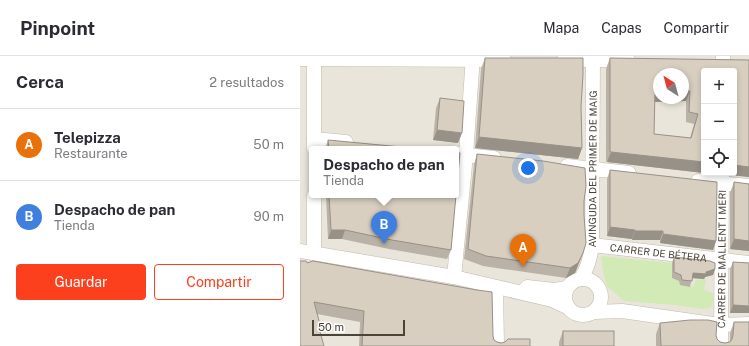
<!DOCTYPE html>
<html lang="es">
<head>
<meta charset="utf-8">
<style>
	body { margin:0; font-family:"Public Sans",sans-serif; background:#f2f2f3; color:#2b2b33 }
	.controls { position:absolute; right:12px; top:12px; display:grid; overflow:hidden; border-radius:4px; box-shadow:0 2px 6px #0003 }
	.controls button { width:36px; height:36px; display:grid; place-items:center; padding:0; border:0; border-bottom:1px solid #e1e1e2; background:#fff; color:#2b2b33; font:20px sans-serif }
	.compass { position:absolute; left:353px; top:12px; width:36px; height:36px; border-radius:50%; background:#fff; box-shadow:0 2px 6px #0003; rotate:324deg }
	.scale { position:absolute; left:12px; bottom:10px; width:93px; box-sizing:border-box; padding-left:4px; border:2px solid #4b4439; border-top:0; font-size:11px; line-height:14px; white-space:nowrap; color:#4b4439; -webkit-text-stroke:3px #fff; paint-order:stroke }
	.you { position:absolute; left:228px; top:112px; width:14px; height:14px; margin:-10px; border:3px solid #fff; border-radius:50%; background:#1a73e8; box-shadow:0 0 0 6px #1a73e833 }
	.badge { display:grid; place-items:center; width:26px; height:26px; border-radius:50%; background:#fc3f1d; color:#fff; font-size:13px; font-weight:700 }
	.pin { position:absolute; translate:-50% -33px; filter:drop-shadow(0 1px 2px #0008) }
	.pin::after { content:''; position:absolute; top:21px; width:14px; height:12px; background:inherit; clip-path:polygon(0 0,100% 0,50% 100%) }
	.popup { position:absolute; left:9px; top:90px; width:150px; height:52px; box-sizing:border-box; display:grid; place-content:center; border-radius:4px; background:#fff; filter:drop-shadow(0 1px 3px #0005); font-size:13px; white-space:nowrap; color:#7c7c81 }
	.popup b { font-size:15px; color:#2b2b33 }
	.popup::after { content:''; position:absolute; left:50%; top:100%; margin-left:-8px; border:8px solid transparent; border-top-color:#fff }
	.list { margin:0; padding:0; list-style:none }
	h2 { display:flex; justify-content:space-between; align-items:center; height:52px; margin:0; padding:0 16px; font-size:17px }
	h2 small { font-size:13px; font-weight:400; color:#7c7c81 }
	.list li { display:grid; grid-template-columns:26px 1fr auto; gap:12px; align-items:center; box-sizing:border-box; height:72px; padding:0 16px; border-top:1px solid #e1e1e2 }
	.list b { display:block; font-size:15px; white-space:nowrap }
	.list p { margin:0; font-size:13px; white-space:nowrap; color:#7c7c81 }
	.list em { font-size:13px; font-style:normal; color:#7c7c81 }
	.actions { display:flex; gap:8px; padding:12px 16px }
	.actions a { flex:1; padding:9px 0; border:1px solid #fc3f1d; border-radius:4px; text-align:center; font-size:14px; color:#fc3f1d }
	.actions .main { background:#fc3f1d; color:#fff }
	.icon { flex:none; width:22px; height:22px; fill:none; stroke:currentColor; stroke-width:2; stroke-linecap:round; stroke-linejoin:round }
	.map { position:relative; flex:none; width:449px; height:290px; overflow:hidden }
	header { display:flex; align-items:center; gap:24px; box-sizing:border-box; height:56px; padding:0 20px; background:#fff; border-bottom:1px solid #e1e1e2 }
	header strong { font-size:19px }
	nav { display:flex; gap:22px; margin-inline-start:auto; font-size:14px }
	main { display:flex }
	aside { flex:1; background:#fff }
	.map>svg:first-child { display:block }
</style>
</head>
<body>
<header>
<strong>Pinpoint</strong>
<nav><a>Mapa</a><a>Capas</a><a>Compartir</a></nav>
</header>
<main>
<aside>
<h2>Cerca<small>2 resultados</small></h2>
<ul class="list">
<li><span class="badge" style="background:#e8710a">A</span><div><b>Telepizza</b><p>Restaurante</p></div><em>50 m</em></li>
<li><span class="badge" style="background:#3f7fe0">B</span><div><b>Despacho de pan</b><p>Tienda</p></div><em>90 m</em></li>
</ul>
<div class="actions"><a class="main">Guardar</a><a>Compartir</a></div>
</aside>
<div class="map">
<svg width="449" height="290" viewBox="0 0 449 290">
	<rect width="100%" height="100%" fill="#f6f3ec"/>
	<!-- residential -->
	<path fill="#eae5da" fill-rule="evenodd" d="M0,0H449V290H0ZM404,15H434V117H404ZM359,18H383V42H359ZM12,93H156V139H12Z"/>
	<!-- green -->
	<path fill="#d2eab5" d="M301,200L372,207V222L379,225L381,229L393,231L396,224L406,223L404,234L413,237V244L411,252L402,253L375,249L324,245L307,230L303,216Z"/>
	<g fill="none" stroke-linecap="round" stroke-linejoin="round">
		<!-- minor casing -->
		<g stroke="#c2bbae" stroke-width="15">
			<g id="minor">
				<path d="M0,3L204,4"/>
				<path d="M264,4H328"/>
				<path d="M423,15V0"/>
				<path d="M14,83L46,86"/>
				<path d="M14,93V0"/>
				<path d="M156,98L194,102"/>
				<path d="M267,110L329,117"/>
				<path d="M398,125L449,130"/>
				<path id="s1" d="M292,189L449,207"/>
				<path d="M0,195L154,221L252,244L267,251"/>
				<path d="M14,197V139"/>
				<path d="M154,221L166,99L173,0"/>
				<circle cx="283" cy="241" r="18"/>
				<path id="s2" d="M281,223C288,210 290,203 292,189L293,0"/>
				<path d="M196,231L197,290"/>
				<path d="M227,231L254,234L267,232"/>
				<path d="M294,256L322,255L420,269L449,268"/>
				<path id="s3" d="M421,290L422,117"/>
			</g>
		</g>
		<!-- minor -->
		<use href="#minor" stroke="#fff" stroke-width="14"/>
	</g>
	<!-- wall -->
	<g fill="#bab2a6" fill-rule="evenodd">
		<path d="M185,2L281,50L282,92L278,103L175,92L181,13Z"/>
		<path d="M310,2L449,4V121L430,119V117H434V15L404,117L307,106L306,105V13ZM386,45V66L394,68L390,82L354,78V46Z"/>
		<path d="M140,42L158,87L133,84L136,52Z"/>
		<path d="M28,84L112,92L129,93H25Z"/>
		<path d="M177,98L284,145L283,197L275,217L266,222L183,210L164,203L174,108Z"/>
		<path d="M310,114L416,185L413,194L360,187V184H332V183L307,180V123Z"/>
		<path d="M434,126L449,128V195L430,193V137Z"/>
		<path d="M26,139H156L151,194L147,203L89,193L42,183H28Z"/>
		<path d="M374,201L415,213L413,219L405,221L404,223L392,222L390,231L380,229L379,225L372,222V207Z"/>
		<path d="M433,206L449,207V257H430V213Z"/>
		<path d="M7,207L193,280L194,284L197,286L201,287L230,290H59L60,266L17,258L21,279L0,290Z"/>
		<path d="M434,266L449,290H356V278L360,267L416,279L417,283L420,286L425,287L430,286V277Z"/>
		<path d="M263,275L314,290H259V286Z"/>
	</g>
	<!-- shaded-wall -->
	<g fill="#979187">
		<path d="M383,35H390L386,45L351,46L355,36H359V42H383Z"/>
		<path d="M137,74L162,77L158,87L133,84Z"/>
		<path d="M179,81L282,92L278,103L175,92Z"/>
		<path d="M311,96L404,106V117L307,106Z"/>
		<path d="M434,109L449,111V121L430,119L431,117H434Z"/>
		<path d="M310,171L335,174L332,183L307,180Z"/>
		<path d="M31,174H45L42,183H28Z"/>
		<path d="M335,175H363L360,184H332Z"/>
		<path d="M363,178L416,185L413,194L360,187Z"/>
		<path d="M434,183L449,185V195L430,193Z"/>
		<path d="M283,197L275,217L266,222L270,212Z"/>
		<path d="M415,213L413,219L405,221L404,223L391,222L393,217L406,216Z"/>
		<path d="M433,249L449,250V257H430Z"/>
	</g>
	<!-- building -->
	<g fill="#d8cfc1" stroke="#979187" fill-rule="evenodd">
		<path d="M185,2H283V19L281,50L282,92L179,81Z"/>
		<path d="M310,2L449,4V111L434,109V15H404V106L311,96L310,95ZM359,18H383V35H390L389,56L398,58L391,82L354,78L355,36H359Z"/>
		<path d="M140,42L164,45L162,77L137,74Z"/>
		<path d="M28,84L112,92H117L129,93H29Z"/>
		<path d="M156,96L160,97L156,139Z"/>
		<path d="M177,98L243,105L285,112L286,130L284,145V159L286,187L283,197L278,207L270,212L186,200L168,193Z"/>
		<path d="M310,114L417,126L416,185L363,178V175H335V174L310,171Z"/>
		<path d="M434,126L449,128V185L434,183Z"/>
		<path d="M29,139H156L151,194L92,184L45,174H31Z"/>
		<path d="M374,201L410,205L415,207V213L406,216V218L393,217L392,225L382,224L381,219L374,216Z"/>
		<path d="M0,205H6L7,207L13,205L177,234L192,236L193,280L194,284L197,286L201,287L205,286L208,283H230V290H62L64,255L14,246L22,276H20L24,290H0Z"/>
		<path d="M433,206L449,207V250L433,249Z"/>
		<path d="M390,264H408L417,266L416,279L417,283L420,286L425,287L430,286L432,283L433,279L434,266H449V290H361L360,267Z"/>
		<rect x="263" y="275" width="51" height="15"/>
	</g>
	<g text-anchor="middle" stroke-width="3.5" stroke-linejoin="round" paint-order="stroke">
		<!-- street labels -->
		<g font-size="10" fill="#4b4439" stroke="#fff">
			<text dy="4" stroke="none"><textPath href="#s2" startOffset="112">AVINGUDA DEL PRIMER DE MAIG</textPath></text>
			<text dy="4" stroke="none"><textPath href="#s1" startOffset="67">CARRER DE BÉTERA</textPath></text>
			<text dy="4" stroke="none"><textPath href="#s3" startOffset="87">CARRER DE MALLENT I MERI</textPath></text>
		</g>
	</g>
</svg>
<div class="controls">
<button>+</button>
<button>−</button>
<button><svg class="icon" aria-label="locate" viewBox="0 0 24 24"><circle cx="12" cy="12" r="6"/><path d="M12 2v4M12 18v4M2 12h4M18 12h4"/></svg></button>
</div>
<svg class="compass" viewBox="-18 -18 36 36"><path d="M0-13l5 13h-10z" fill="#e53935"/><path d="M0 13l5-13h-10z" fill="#7c7c81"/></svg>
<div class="scale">50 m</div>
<div class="you"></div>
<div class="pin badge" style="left:223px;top:211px;background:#e8710a">A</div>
<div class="pin badge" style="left:84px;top:188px;background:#3f7fe0">B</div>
<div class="popup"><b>Despacho de pan</b>Tienda</div>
</div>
</main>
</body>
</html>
